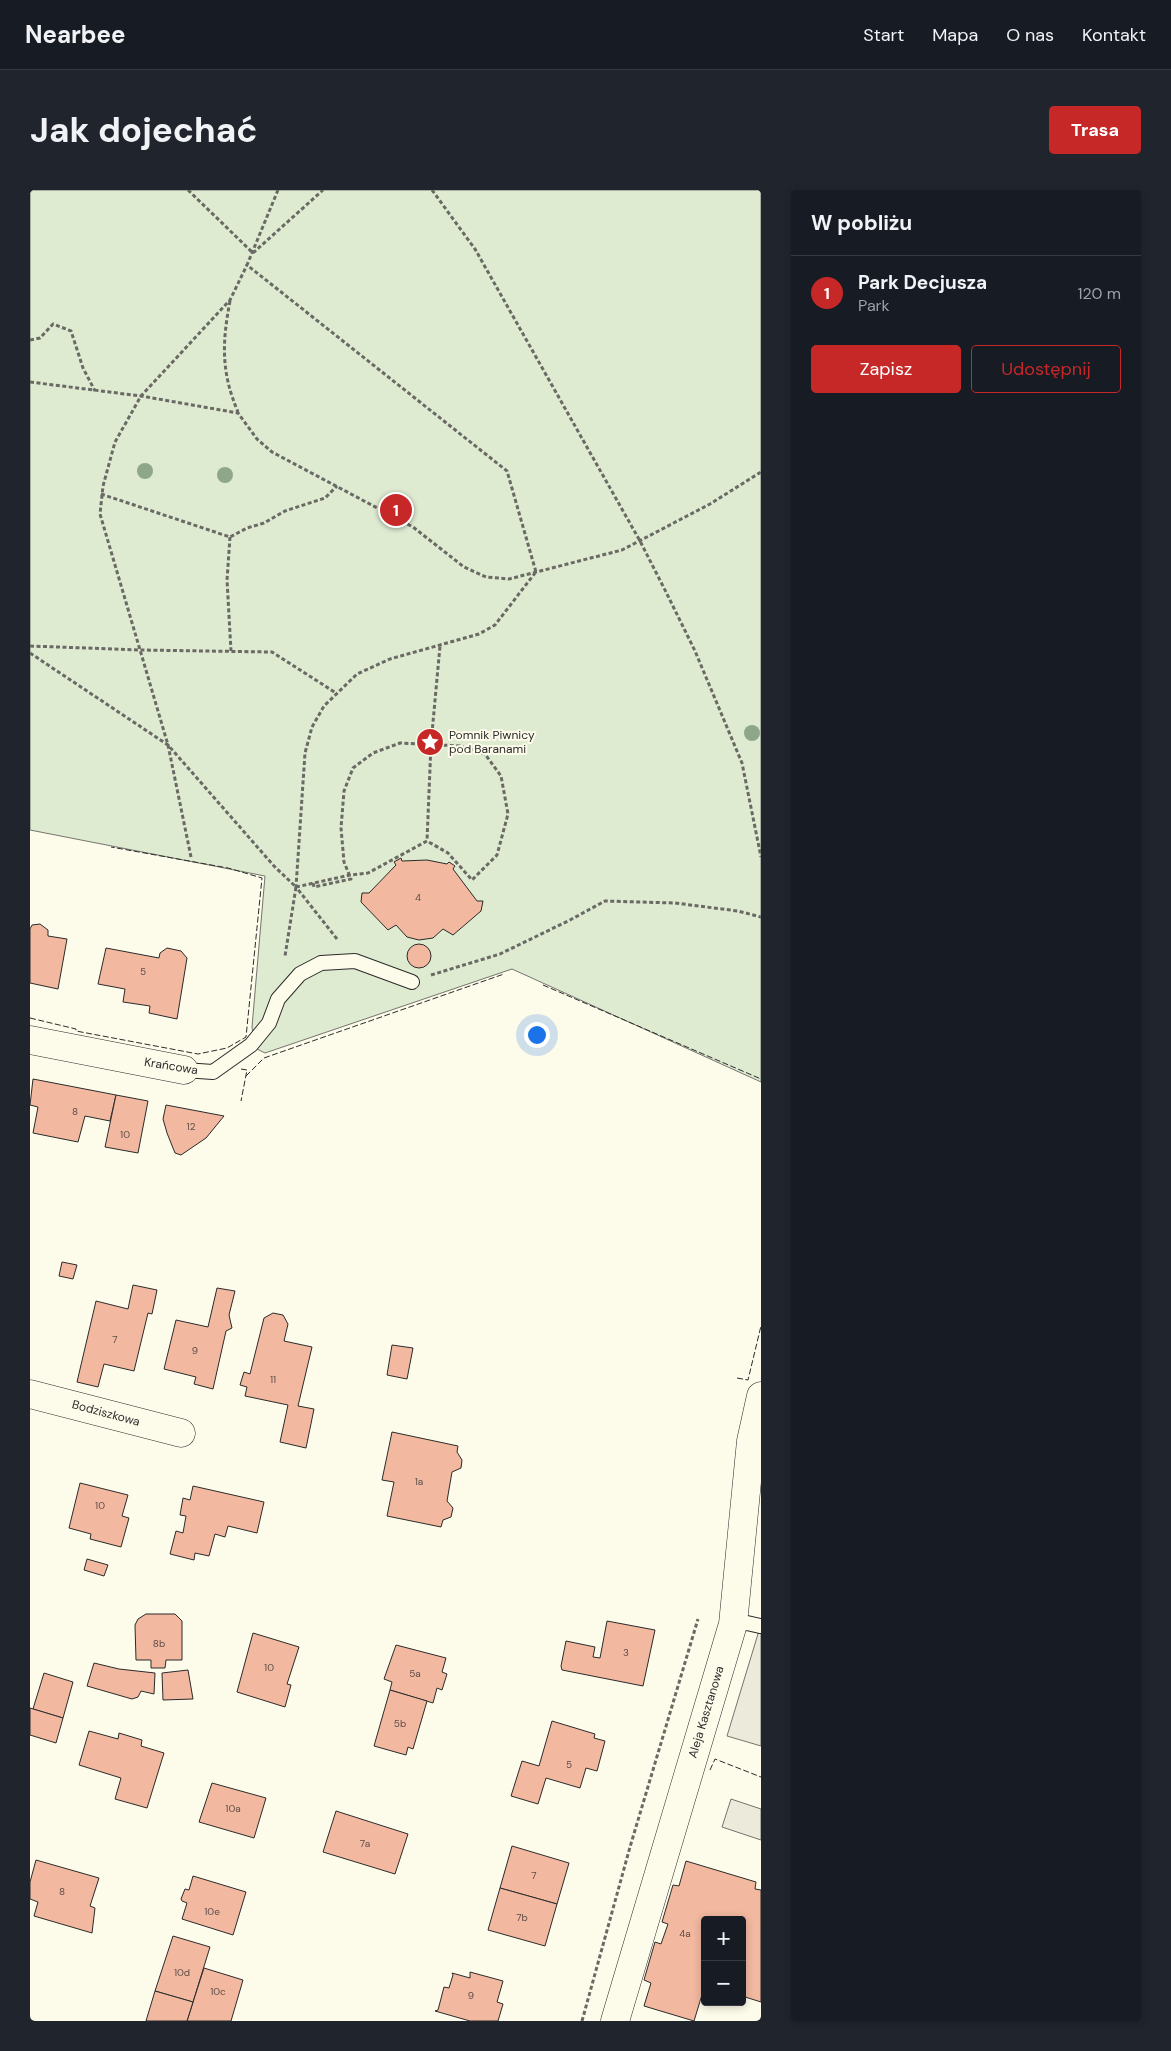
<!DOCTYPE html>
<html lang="pl">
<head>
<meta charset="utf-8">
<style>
	body { margin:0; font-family:"DM Sans",sans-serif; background:#20242c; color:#f1f3f6 }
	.controls { position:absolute; right:15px; bottom:15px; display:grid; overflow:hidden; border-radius:5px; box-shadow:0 2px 8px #0003 }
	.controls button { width:45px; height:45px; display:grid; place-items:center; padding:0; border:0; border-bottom:1px solid #363941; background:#171b24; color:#f1f3f6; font:25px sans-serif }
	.you { position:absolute; left:506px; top:844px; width:18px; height:18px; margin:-12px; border:4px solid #fff; border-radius:50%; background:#1a73e8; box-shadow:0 0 0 8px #1a73e833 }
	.badge { display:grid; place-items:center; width:32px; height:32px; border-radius:50%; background:#c62828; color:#fff; font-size:16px; font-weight:700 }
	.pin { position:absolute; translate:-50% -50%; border:2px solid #fff; box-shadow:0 1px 5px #0006 }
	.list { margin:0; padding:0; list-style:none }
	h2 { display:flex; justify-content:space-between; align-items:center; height:65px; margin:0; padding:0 20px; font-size:21px }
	h2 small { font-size:16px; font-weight:400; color:#9ea1a6 }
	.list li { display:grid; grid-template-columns:32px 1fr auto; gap:15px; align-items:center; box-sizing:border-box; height:75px; padding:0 20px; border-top:1px solid #363941 }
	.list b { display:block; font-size:19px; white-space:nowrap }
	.list p { margin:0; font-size:16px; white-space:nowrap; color:#9ea1a6 }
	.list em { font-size:16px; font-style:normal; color:#9ea1a6 }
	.actions { display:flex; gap:10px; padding:15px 20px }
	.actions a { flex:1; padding:11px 0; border:1px solid #c62828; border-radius:5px; text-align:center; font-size:18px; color:#c62828 }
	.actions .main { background:#c62828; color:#fff }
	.map { position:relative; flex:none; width:731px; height:1831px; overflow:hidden; border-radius:5px }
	header { display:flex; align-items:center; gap:30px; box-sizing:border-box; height:70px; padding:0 25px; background:#171b24; border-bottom:1px solid #363941 }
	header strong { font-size:24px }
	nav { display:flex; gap:28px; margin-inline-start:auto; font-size:18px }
	.intro { display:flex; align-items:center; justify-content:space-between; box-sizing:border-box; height:120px; padding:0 30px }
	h1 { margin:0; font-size:35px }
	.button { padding:12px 22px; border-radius:5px; background:#c62828; color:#fff; font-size:18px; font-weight:700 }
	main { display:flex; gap:30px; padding:0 30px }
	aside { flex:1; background:#171b24; border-radius:5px; box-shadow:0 2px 8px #0003 }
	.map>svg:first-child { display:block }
</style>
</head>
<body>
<header>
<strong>Nearbee</strong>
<nav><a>Start</a><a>Mapa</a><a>O nas</a><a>Kontakt</a></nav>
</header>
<div class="intro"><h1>Jak dojechać</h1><a class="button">Trasa</a></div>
<main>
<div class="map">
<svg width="731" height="1831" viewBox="0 0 731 1831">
	<rect width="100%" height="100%" fill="#fdfbea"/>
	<!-- green -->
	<path fill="#deebd1" stroke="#74746e" d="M0,0H731V892L482,779L235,863L225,858L222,837L235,686L0,640Z"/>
	<!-- parking -->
	<g fill="#eceadb" stroke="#74746e">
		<path d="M731,1434V1556L697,1546Z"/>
		<path d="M701,1609L731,1619V1650L692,1637Z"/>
	</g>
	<!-- building -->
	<g fill="#f2b8a0" stroke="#2b2b2b">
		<path d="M371,668L372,671L397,670L417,674L419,672L425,676L423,679L447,711H453L451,721L423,745L413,739L403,748L389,750L377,747L366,735L358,740L331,712L332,703H339L366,675L364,672Z"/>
		<path d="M10,734L18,740V746L37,749L28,799L0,793V739L2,735Z"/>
		<circle cx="389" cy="766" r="12"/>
		<path d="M76,758L129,768L130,763L137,758L151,761L157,768L147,829L119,823L120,816L93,812L95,799L68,794Z"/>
		<path d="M3,889L86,905L80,931L55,926L48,952L3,943L8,917L0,915Z"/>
		<path d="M86,905L118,911L108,963L75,957Z"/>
		<path d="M136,915L194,926L176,948L151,965L145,963L137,943L133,929Z"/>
		<path d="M32,1072L47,1075L43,1089L29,1086Z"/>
		<path d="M103,1095L127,1100L122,1124L118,1123L104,1181L74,1174L68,1197L47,1192L66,1111L98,1119Z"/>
		<path d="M187,1098L205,1101L199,1125L202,1138L196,1141L183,1199L164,1194L166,1187L134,1179L146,1130L178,1137Z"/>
		<path d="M243,1123L253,1125L258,1134L254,1151L282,1157L268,1216L284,1219L276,1258L250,1252L258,1215L215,1206L217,1197L210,1195L214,1182L220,1184L234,1128Z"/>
		<path d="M362,1155L383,1158L377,1189L357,1185Z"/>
		<path d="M362,1242L428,1256L427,1262L432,1270L431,1278L422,1282L417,1311L423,1318L421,1327L413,1330L411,1337L357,1326L364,1292L352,1290Z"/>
		<path d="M50,1293L98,1305L92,1326L99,1328L91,1357L60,1349L61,1344L39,1338Z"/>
		<path d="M163,1296L234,1312L227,1343L198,1336L195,1347L185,1344L179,1366L165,1363L164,1370L140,1364L146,1341L153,1343L156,1326L150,1325L153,1308L160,1310Z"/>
		<path d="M57,1369L78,1375L74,1386L54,1380Z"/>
		<path d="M116,1424H145L152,1431V1470H136L135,1478H121V1470H106L105,1435L108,1429Z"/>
		<path d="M577,1431L625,1440L613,1496L532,1480L531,1476L536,1451L565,1457L563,1467L570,1468Z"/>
		<path d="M223,1443L269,1457L257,1494L261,1495L255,1517L207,1502Z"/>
		<path d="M366,1455L416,1468L412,1482L417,1484L412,1500L407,1498L403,1513L360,1500L362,1492L354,1489Z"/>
		<path d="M64,1473L89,1479L125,1483L124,1504L111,1501L108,1507L102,1509L57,1496Z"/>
		<path d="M158,1480L163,1509L133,1510L132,1483Z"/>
		<path d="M14,1483L43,1492L33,1528L3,1519Z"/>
		<path d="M360,1500L397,1511L383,1559L378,1557L376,1565L344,1556Z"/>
		<path d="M0,1518L33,1528L26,1553L0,1545Z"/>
		<path d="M522,1531L565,1544L564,1548L575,1551L567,1581L556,1578L550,1598L516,1588L508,1614L481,1606L492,1571L509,1576Z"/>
		<path d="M59,1541L88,1549L89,1543L112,1550L111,1556L134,1563L117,1618L85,1609L91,1588L49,1575Z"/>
		<path d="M182,1593L236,1608L224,1648L169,1632Z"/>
		<path d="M306,1621L378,1644L365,1684L293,1662Z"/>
		<path d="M482,1656L539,1673L527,1714L470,1698Z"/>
		<path d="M6,1670L69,1688L60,1716L65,1718L62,1743L4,1726L8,1712L0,1709V1692Z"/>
		<path d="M656,1671L726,1692L725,1699L731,1700V1812L712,1806V1730H675V1795L664,1831L614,1816L621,1793L614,1790L625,1752L631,1754L638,1734L632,1732L643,1695L649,1696Z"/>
		<path d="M163,1686L216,1702L203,1745L152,1729L157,1713L152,1711L151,1709L155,1699L159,1700Z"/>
		<path d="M470,1698L527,1714L515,1756L458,1740Z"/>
		<path d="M143,1746L180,1757L163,1812L125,1801Z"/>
		<path d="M174,1778L213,1790L201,1831H157Z"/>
		<path d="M440,1782L473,1791L467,1812L473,1814L468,1831H440L405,1821L408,1820L414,1797L419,1798L423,1785L422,1783L440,1788Z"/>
		<path d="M125,1801L163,1812L157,1831H116Z"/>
	</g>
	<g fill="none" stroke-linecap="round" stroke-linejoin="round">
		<!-- lane casing -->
		<g stroke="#2b2b2b" stroke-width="16">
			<g id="lane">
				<path d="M154,880L183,882L221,855L239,833L248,809L270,784L291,773L325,771L382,792"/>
				<path d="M703,1434L717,1433L730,1436"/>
			</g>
		</g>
		<!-- street casing -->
		<g stroke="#2b2b2b" stroke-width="29">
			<g id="street">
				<path d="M0,850L154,880"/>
				<path d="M0,1204L151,1243"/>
				<path d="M585,1831L703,1434L721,1251L731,1206"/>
			</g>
		</g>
		<!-- path -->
		<g stroke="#6a6964" stroke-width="3" stroke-dasharray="4 2.5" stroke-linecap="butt">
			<path d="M158,0L223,63"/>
			<path d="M248,0L217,75L477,281L506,382"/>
			<path d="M402,0L445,59L610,351L636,402L665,461L712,573L731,667"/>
			<path d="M223,63L293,0"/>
			<path d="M200,111C192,153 191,182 208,222"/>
			<path d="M0,150L10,148L23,134L41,141L53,178L65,201"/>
			<path d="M0,192L111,206L208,223L227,249L242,262L383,337L434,377L456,387L479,389L592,360L680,314L731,282"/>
			<path d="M71,304L200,347L217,338L234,333L255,321L295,308L307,296"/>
			<path d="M200,347L197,390L201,461"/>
			<path d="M0,456L111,460L242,462L306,503"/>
			<path d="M0,463L138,555L244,676L266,697L255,766"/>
			<path d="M161,667L138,555L70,324L73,296L85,252L111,206L200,110L217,75"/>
			<path d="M283,693L284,697L321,689L314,672L311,638L314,601L323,578L343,563L370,553L430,556L455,564L471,586L478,624L467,665L442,690L418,663L397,651"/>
			<path d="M266,697L320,685L338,683L397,651L401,554L410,456"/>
			<path d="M307,749L266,697L275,563L282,537L294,516L327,484L360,469L449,444L465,435L505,383"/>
			<path d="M401,785L470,764L540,730L575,711L645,713L708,721L731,727"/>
			<path d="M552,1831L600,1657L668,1429"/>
		</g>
		<!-- lane -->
		<use href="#lane" stroke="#fdfbea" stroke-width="14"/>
		<!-- street -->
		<use href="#street" stroke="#fdfbea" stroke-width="28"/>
		<!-- fence -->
		<g stroke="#2b2b2b" stroke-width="1" stroke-dasharray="6 2.5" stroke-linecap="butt">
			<path d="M513,795L731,889"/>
			<path d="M0,828L46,839V841L168,864L197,858L216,847L232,688L198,678L81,657"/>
			<path d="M211,879L217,880L211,911"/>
			<path d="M216,886L234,868L474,784"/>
			<path d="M707,1188L718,1190L731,1136"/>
			<path d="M680,1580L685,1569L731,1587"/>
		</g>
	</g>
	<!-- trees -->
	<g fill="#8ea78a">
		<circle cx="115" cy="281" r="8"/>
		<circle cx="195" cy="285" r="8"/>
		<circle cx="722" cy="543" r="8"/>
	</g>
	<!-- icons -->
	<defs>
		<g id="sight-disc" transform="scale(1.4375)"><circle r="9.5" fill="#c62828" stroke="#fdfbea"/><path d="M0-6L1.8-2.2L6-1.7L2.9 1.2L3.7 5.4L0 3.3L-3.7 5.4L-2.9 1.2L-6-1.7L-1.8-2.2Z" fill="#fff"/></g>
	</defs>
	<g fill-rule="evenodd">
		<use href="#sight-disc" x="400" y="552"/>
	</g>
	<g text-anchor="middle" stroke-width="4" stroke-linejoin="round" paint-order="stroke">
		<!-- number labels -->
		<g font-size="10" fill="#5d4e48">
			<text x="388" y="711">4</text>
			<text x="113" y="785">5</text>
			<text x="45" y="925">8</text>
			<text x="161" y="940">12</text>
			<text x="95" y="948">10</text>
			<text x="85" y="1153">7</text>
			<text x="165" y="1164">9</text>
			<text x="243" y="1193">11</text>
			<text x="389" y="1295">1a</text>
			<text x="70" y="1319">10</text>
			<text x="129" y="1457">8b</text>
			<text x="596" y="1466">3</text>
			<text x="239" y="1481">10</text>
			<text x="385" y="1487">5a</text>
			<text x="370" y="1537">5b</text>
			<text x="539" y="1578">5</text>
			<text x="203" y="1622">10a</text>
			<text x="335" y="1657">7a</text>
			<text x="504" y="1689">7</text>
			<text x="32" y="1705">8</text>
			<text x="182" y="1725">10e</text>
			<text x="492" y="1731">7b</text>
			<text x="655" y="1747">4a</text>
			<text x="152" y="1786">10d</text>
			<text x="188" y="1805">10c</text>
			<text x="441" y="1809">9</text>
		</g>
		<!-- poi labels -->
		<g font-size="12" fill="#2b2b2b" stroke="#fdfbea" text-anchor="start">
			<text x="419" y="549">Pomnik Piwnicy<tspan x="419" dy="14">pod Baranami</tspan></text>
		</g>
		<!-- street labels -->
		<g font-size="12" fill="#2b2b2b" stroke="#fdfbea">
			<text transform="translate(141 876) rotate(9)" y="4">Krańcowa</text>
			<text transform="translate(76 1223) rotate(15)" y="4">Bodziszkowa</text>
			<text transform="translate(676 1522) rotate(-73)" y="4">Aleja Kasztanowa</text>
		</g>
	</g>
</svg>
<div class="controls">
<button>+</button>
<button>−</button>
</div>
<div class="you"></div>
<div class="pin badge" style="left:366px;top:320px">1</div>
</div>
<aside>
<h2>W pobliżu<small></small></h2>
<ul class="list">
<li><span class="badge">1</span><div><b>Park Decjusza</b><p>Park</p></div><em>120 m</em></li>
</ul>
<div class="actions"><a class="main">Zapisz</a><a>Udostępnij</a></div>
</aside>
</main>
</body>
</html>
